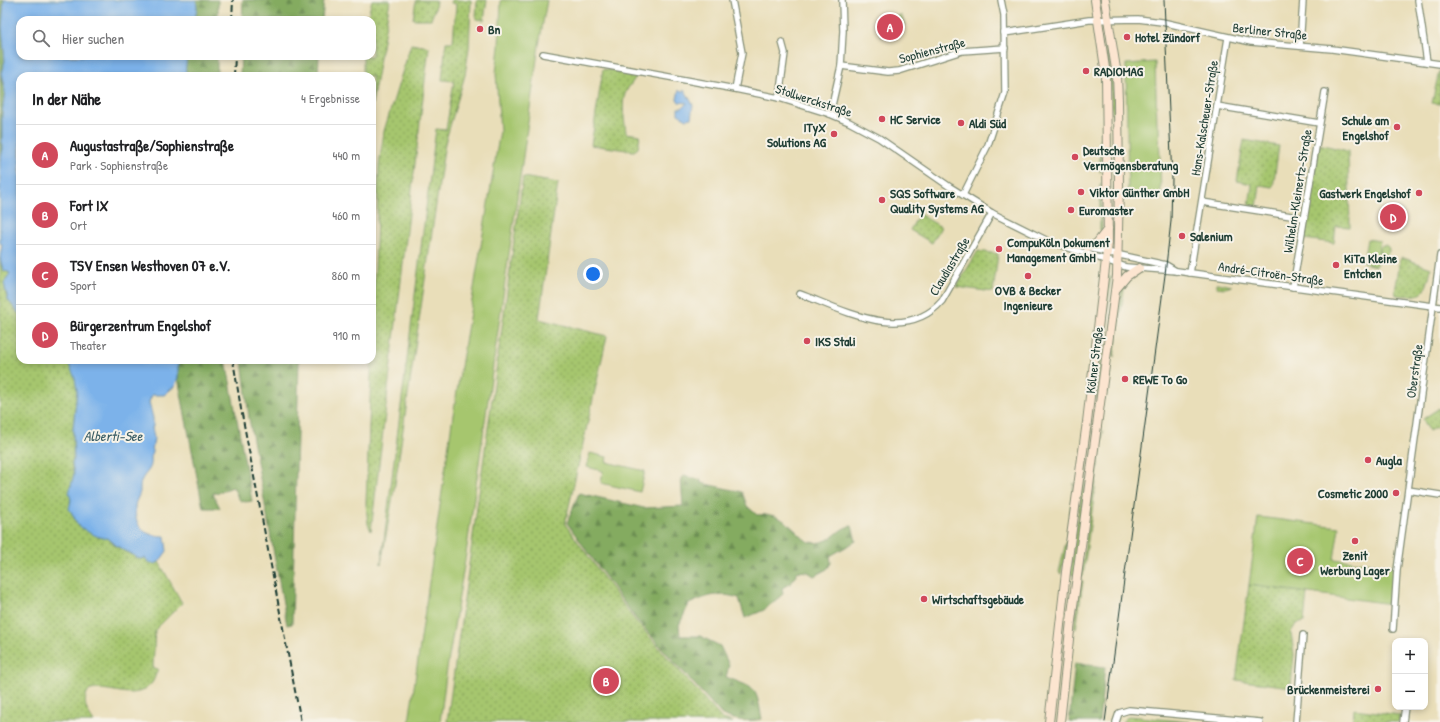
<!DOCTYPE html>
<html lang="de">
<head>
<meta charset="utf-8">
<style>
	body { margin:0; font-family:"Patrick Hand",sans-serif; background:#f6f6f6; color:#202124 }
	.controls { position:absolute; right:12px; bottom:12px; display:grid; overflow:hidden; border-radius:8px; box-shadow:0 2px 6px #0003 }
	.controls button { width:36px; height:36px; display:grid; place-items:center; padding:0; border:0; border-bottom:1px solid #e0e0e0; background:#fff; color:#202124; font:20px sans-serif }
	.you { position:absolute; left:593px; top:274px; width:14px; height:14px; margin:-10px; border:3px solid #fff; border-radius:50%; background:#1a73e8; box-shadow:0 0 0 6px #1a73e833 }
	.badge { display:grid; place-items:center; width:26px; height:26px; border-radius:50%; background:#d1495b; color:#fff; font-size:13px; font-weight:700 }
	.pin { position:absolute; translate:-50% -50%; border:2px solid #fff; box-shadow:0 1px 4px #0006 }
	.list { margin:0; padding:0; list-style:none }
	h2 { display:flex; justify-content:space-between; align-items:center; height:52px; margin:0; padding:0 16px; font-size:17px }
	h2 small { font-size:13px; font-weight:400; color:#757577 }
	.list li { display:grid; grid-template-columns:26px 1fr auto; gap:12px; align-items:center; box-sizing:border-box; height:60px; padding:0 16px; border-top:1px solid #e0e0e0 }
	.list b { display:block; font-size:15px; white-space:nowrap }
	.list p { margin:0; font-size:13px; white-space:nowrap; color:#757577 }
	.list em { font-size:13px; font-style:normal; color:#757577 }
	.icon { flex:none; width:22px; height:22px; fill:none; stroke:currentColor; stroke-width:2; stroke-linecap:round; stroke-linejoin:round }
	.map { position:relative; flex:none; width:1440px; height:722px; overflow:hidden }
	.search { position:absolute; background:#fff; box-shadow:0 2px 6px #0003; left:16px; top:16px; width:360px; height:44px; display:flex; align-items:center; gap:10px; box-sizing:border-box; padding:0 14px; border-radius:12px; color:#757577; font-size:15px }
	.panel { position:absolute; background:#fff; box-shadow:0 2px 6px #0003; left:16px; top:72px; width:360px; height:292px; border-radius:12px }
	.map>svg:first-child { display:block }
</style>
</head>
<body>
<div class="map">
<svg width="1440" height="722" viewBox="0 0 1440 722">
	<defs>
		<pattern id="grass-dots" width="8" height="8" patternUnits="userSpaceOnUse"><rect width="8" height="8" fill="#a6c66e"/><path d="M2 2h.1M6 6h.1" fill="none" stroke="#87a25b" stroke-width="1.8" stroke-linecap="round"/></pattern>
		<pattern id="forest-firs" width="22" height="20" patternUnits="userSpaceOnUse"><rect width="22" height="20" fill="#84ab61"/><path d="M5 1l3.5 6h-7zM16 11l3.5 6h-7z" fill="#6b8c51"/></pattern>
	</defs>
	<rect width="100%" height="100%" fill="#f7f3e8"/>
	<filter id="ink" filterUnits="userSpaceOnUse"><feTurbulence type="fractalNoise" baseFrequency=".025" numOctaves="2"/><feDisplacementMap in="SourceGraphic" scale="8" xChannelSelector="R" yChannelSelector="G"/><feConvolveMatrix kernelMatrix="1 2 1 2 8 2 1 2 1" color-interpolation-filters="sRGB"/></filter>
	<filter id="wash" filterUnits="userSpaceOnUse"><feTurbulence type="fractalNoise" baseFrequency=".012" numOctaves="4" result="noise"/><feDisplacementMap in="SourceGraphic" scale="16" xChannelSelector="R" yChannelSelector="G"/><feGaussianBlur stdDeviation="0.9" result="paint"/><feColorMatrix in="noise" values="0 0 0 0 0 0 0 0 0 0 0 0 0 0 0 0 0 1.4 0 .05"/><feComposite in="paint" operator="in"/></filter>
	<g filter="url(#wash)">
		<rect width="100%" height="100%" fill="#e9deb9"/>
		<!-- grass -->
		<g fill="url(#grass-dots)" stroke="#628251">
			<path d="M372,0H390L372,104V76H363V56H372V20H367Z"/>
			<path d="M416,0H436L435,9L431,19H413Z"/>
			<path d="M451,0H471L469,48L465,75L445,143L395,484L381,564L436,129L446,130L454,81L442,80L446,42H453L456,4L451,3Z"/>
			<path d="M477,0H487L484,20L476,19Z"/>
			<path d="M901,15L905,25L899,28L900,32L882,37L877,22Z"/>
			<path d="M1104,38H1106L1115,102V223L1114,142L1109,69Z"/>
			<path d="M411,44L429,47L371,531L368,524L366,504L379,166L384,131Z"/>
			<path d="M603,69L637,74C634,82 628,86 625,94C621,105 625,121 626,133L640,135L638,148L634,151L591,145Z"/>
			<path d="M1439,71H1440V104L1432,103Z"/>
			<path d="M1100,138H1102L1101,172H1100Z"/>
			<path d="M1244,140L1279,146L1273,187L1260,185L1257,207L1249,206L1252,184L1237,181Z"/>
			<path d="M1319,144L1348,151L1350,227L1336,226L1334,243L1304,239Z"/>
			<path d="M523,177L558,183L539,319L607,336L565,524L633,618L722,719L733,722H447Z"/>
			<path d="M1100,184H1101L1102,230L1097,237L1100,231Z"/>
			<path d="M919,214L941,227L932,243L910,230Z"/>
			<path d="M978,251L998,254L993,292L956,287Z"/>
			<path d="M1401,257L1431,268C1426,294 1423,298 1396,295L1395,291Z"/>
			<path d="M0,258L3,270L10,273L5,290L8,300L20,315V360H67C85,381 72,410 73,434C73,444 74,454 72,464C71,468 74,471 74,475C72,492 65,509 78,524C85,533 98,532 107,538C111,540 113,544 116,546C124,551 132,555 140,559L145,558L149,562L155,564L159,562L182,603L155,630L153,668L158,669C156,673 154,681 151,684C134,704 108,683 88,691C82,703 87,712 94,722H0Z"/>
			<path d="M1109,276H1111L1097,400L1096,399L1101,338Z"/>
			<path d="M1127,280L1128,282L1124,290L1114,358L1113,355L1122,288Z"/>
			<path d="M1216,283H1217L1232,286L1225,288L1217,287Z"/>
			<path d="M1439,408L1440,418L1437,420L1440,424L1438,426L1440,432L1436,427L1429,431L1423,419Z"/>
			<path d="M1091,430L1075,575L1070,574L1089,433Z"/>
			<path d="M1103,431L1083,576H1081L1089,515Z"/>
			<path d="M1074,483L1066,553L1061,574L1059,572L1066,542Z"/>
			<path d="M1081,580L1083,581L1076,629L1074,628Z"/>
			<path d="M1249,585L1307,593L1304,622L1296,624L1291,632L1294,655L1291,687L1236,680Z"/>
			<path d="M1354,709L1400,715L1399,722H1353Z"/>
			<path d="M1128,716L1190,722H1122Z"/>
		</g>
		<!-- forest -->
		<g fill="url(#forest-firs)" stroke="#52744a">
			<path d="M0,0H4L2,27L5,61L1,79L5,91L2,114V154L0,161Z"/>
			<path d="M196,0H218V20H195L197,7Z"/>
			<path d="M243,0H324L322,20H242Z"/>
			<path d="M187,56H217V76H187L185,69Z"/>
			<path d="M241,56H319L318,76H240Z"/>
			<path d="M178,360H226L252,501C238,504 239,499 233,487L213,494L220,508H203L178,378Z"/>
			<path d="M242,360H299L292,624L287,625L249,418Z"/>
			<path d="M684,476L701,480V483L742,492L747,506L757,515C778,512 786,522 800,535C803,538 806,541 810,542C833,546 836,527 852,526L856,541L830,556L831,563L827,569L814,576L808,572L798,571L791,583L782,588L783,594L764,610L745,618L739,598C718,592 709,595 689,604L679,625L680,636H700L720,646L729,665L726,677C758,690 755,685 762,719C747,722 737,721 722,715L635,618L567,523L579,493L644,508L683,506L681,478Z"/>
			<path d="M1075,663L1105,667L1099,722H1069Z"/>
		</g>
		<!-- garden -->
		<g fill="#a6c66e" stroke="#628251">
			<path d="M501,0H547L539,45L466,554L446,675L440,722H409L453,415L500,131L496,73L499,47Z"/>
			<path d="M1155,62L1157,125L1159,126L1161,195H1128L1126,64Z"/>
			<path d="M1367,239L1380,241L1376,266L1363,263Z"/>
			<circle cx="1384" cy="250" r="5"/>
			<path d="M590,453L607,457L606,462L645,471L640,492L601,483L603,471L587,467Z"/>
			<path d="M1258,517L1339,527L1334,559L1393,566L1391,604L1249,585Z"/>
		</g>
		<!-- water -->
		<g fill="#7bb2ea" stroke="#4d788f">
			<path d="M4,0H196L197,7L195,20H20V56H187C187,63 184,69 187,76H20V315L8,300L4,283L10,273L3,270L0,258L2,244L0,243V161L2,154V114L5,91L1,73L5,61L2,27Z"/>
			<path d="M679,90L681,92L685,90L693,105L691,118L687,119L678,114V108H682L687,103L679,102L677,99Z"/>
			<path d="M67,360H178V377L175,386L164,395H152L149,402L153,418V427H152L154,438L151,458C153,471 144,472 141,482C140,486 140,488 140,492C139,497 135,501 135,507C135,528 144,536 165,536L167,551L159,562L155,564L149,562L145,558L140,559L117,546L108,538C101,540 82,530 77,523C74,519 73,513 69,509L71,500L69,493L74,474L72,463L74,459L73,429L77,391L75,378Z"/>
		</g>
	</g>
	<g filter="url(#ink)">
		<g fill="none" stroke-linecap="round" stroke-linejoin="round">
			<!-- street casing -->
			<g stroke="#848e76" stroke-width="8">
				<g id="street">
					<path d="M732,0L742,53L735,89"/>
					<path d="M1418,0L1427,62"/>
					<path d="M1004,33L1089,20L1138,19L1162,22L1251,42L1332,49L1440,64"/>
					<path d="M1300,46L1303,0"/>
					<path d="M543,54L735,89L779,98L830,114L849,122L879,138L950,187L992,213L1048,241L1126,267L1177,271L1440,307"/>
					<path d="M841,66L888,72L899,71L962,51L1005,48"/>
					<path d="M779,98L785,53L782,42"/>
					<path d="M1217,106L1319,123"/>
					<path d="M830,114L841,66L843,31L842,0"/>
					<path d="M963,195L988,145L1005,93L1004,15L1001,0"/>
					<path d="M1202,202L1304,218"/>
					<path d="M1088,248L1166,265L1176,271"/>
					<path d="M1190,273L1228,38"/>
					<path d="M1293,287L1325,92"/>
					<path d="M800,294C843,310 905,344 942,301L992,213"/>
					<path d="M1408,490L1440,495"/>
					<path d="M1393,629L1397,570L1440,255"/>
					<path d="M1116,722L1119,713L1129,710L1260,722"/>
					<path d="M1296,722L1303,635"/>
					<path d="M1403,722L1405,707"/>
				</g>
			</g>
			<!-- secondary casing -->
			<g stroke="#848e76" stroke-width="10">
				<g id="secondary">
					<path d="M1088,248L1097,243L1108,229"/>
					<path d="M1116,289L1127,276L1139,268"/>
					<path d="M1049,722L1066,572L1087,422L1108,243L1106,75L1095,0"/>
					<path d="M1060,722L1071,621L1117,276L1119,185L1118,101L1117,75L1105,0"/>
				</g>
			</g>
			<!-- street -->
			<use href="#street" stroke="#fff" stroke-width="5.5"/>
			<!-- secondary -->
			<use href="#secondary" stroke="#fce5d0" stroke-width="8"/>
			<!-- tram -->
			<path stroke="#1f3d34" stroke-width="1" d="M1105,722L1165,275L1171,221L1172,179L1164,0"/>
			<!-- rail -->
			<g stroke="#1f3d34" stroke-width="2" stroke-dasharray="6 3" stroke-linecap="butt">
				<path d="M232,20L233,0"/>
				<path d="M234,76L235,56"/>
				<path d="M233,360L241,409L301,722"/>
			</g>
		</g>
	</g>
	<!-- markers -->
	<g fill="#d1495b" stroke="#f7f3e8" stroke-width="1.5">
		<circle cx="480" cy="29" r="4"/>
		<circle cx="1127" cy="37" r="4"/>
		<circle cx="1086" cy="71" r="4"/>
		<circle cx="882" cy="119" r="4"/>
		<circle cx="961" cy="123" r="4"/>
		<circle cx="1397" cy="127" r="4"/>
		<circle cx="834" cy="134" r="4"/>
		<circle cx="1075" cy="157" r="4"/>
		<circle cx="1081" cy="192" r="4"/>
		<circle cx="1419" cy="193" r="4"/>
		<circle cx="882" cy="200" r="4"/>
		<circle cx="1071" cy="210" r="4"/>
		<circle cx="1182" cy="236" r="4"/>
		<circle cx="999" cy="249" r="4"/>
		<circle cx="1336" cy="265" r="4"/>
		<circle cx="1028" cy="276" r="4"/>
		<circle cx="807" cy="341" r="4"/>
		<circle cx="1125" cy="379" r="4"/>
		<circle cx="1368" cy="460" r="4"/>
		<circle cx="1396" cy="493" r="4"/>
		<circle cx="1355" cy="541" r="4"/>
		<circle cx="924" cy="599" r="4"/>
		<circle cx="1378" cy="689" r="4"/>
	</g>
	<g text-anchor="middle" stroke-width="4" stroke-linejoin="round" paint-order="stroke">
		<!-- poi labels -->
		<g font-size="13" font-weight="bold" fill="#1f3d34" stroke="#f7f3e8" text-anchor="start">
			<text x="488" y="34">Bn</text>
			<text x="1135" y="42">Hotel Zündorf</text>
			<text x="1094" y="76">RADIOMAG</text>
			<text x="890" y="124">HC Service</text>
			<text x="1389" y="125" text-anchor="end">Schule am<tspan x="1389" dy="15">Engelshof</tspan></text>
			<text x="969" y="128">Aldi Süd</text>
			<text x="826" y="132" text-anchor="end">ITyX<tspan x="826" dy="15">Solutions AG</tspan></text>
			<text x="1083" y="155">Deutsche<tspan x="1083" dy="15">Vermögensberatung</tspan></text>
			<text x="1089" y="197">Viktor Günther GmbH</text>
			<text x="890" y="198">SQS Software<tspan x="890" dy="15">Quality Systems AG</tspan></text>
			<text x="1411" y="198" text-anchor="end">Gastwerk Engelshof</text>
			<text x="1079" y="215">Euromaster</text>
			<text x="1190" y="241">Salenium</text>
			<text x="1007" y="247">CompuKöln Dokument<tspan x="1007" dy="15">Management GmbH</tspan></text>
			<text x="1344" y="263">KiTa Kleine<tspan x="1344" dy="15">Entchen</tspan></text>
			<text x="1028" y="295" text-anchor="middle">OVB &amp; Becker<tspan x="1028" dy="15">Ingenieure</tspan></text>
			<text x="815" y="346">IKS Stali</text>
			<text x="1133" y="384">REWE To Go</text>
			<text x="1376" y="465">Augla</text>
			<text x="1388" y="498" text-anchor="end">Cosmetic 2000</text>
			<text x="1355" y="560" text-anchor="middle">Zenit<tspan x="1355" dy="15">Werbung Lager</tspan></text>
			<text x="932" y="604">Wirtschaftsgebäude</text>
			<text x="1370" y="694" text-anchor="end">Brückenmeisterei</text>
		</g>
		<!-- street labels -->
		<g font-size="13" fill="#1f3d34" stroke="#f7f3e8">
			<text transform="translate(1270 31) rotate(6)" y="5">Berliner Straße</text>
			<text transform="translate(932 50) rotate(-15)" y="5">Sophienstraße</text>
			<text transform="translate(814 100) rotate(18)" y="5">Stollwerckstraße</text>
			<text transform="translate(1204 118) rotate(-81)" y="5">Hans-Kalscheuer-Straße</text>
			<text transform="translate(1297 191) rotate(-81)" y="5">Wilhelm-Kleinertz-Straße</text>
			<text transform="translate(949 266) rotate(-59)" y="5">Claudiastraße</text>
			<text transform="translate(1271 273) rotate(8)" y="5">André-Citroën-Straße</text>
			<text transform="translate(1094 360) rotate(-83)" y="5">Kölner Straße</text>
			<text transform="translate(1414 371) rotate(-82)" y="5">Oberstraße</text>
		</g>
		<!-- water labels -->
		<g font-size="14" font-style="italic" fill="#365a62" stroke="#f7f3e8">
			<text x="113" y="441">Alberti-See</text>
		</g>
	</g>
</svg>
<div class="controls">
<button>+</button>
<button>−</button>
</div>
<div class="you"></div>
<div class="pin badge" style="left:890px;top:27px">A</div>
<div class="pin badge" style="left:606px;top:681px">B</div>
<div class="pin badge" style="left:1300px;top:561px">C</div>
<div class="pin badge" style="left:1393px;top:217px">D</div>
<div class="search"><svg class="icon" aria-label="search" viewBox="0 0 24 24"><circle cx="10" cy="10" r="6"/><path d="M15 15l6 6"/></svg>Hier suchen</div>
<section class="panel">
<h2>In der Nähe<small>4 Ergebnisse</small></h2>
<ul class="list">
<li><span class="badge">A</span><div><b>Augustastraße/Sophienstraße</b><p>Park · Sophienstraße</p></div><em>440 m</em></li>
<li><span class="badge">B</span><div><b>Fort IX</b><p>Ort</p></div><em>460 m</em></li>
<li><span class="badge">C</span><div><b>TSV Ensen Westhoven 07 e.V.</b><p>Sport</p></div><em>860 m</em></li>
<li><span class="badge">D</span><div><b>Bürgerzentrum Engelshof</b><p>Theater</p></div><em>910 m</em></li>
</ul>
</section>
</div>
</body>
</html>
